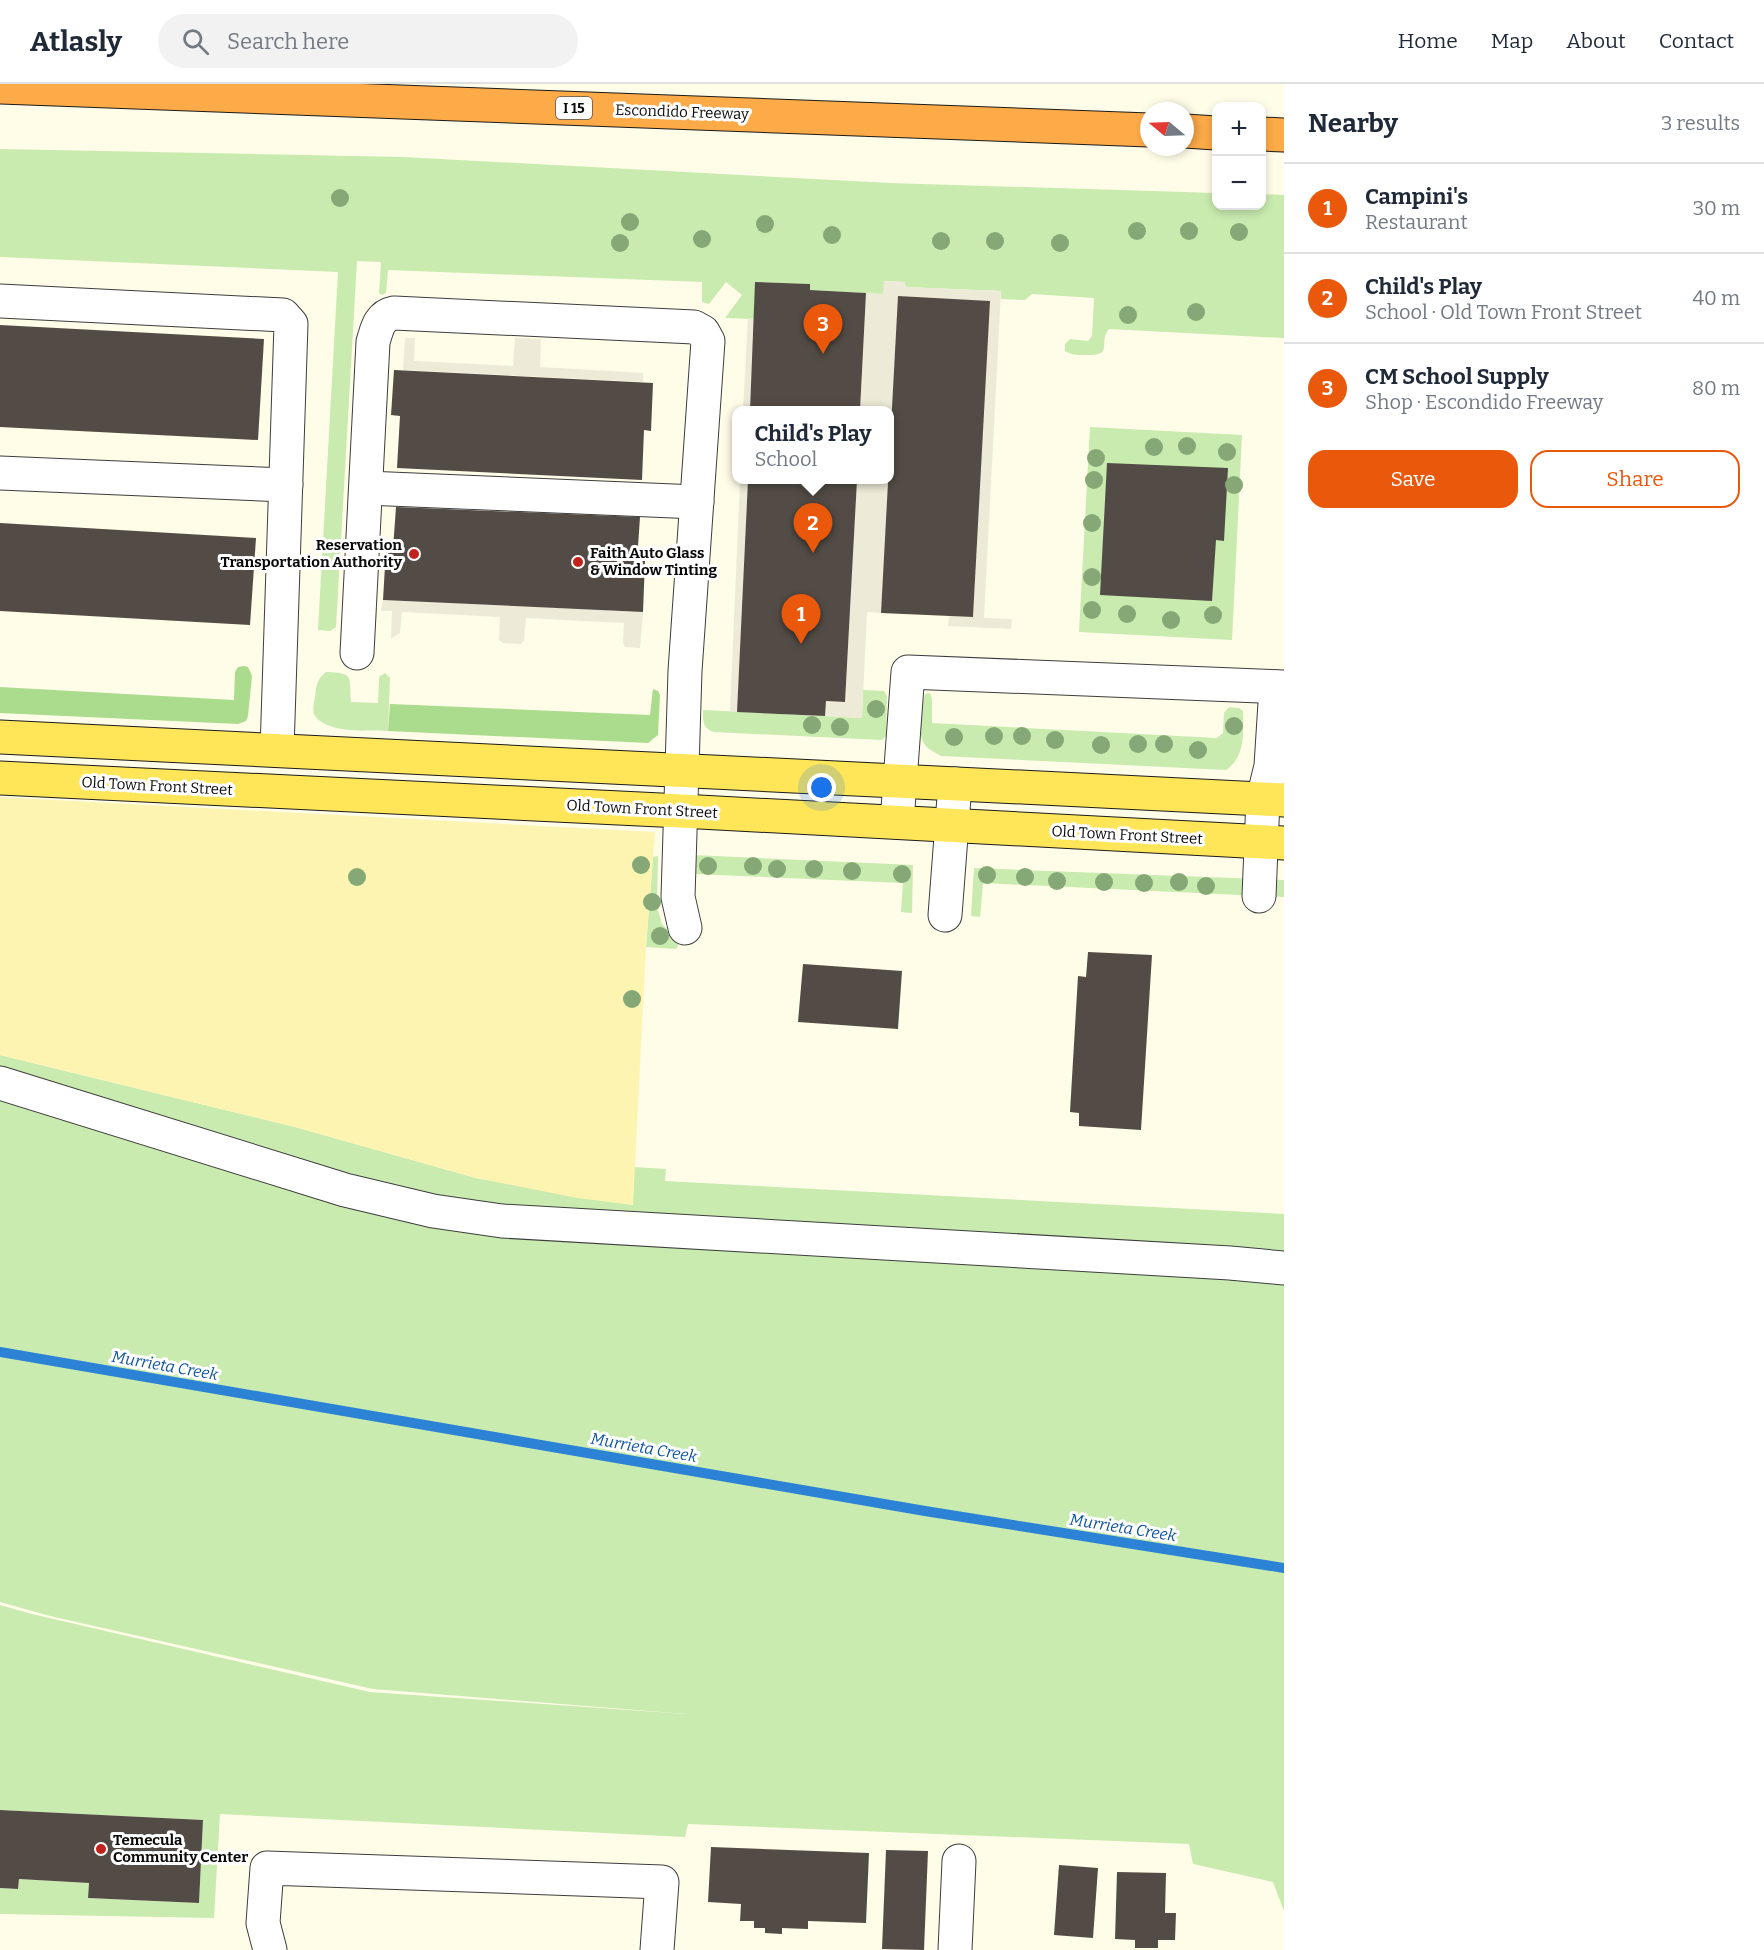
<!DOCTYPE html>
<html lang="en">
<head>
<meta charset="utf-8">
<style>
	body { margin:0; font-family:Bitter,serif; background:#f2f2f3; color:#1f2937 }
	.controls { position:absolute; right:18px; top:18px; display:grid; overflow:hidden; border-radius:12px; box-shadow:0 3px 9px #0003 }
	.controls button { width:54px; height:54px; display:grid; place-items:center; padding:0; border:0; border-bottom:2px solid #e0e1e3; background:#fff; color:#1f2937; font:30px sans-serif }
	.compass { position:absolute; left:1140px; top:18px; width:54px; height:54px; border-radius:50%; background:#fff; box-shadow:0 3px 9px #0003; rotate:289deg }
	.you { position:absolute; left:822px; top:704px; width:21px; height:21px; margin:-15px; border:4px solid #fff; border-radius:50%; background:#1a73e8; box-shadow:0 0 0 9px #1a73e833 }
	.badge { display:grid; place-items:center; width:39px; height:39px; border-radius:50%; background:#ea580c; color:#fff; font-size:20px; font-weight:700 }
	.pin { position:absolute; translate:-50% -50px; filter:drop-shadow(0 2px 3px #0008) }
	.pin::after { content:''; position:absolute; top:32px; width:21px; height:18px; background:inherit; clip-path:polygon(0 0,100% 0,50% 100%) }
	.popup { position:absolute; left:732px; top:322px; width:162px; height:78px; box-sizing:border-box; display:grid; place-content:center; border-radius:12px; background:#fff; filter:drop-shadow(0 2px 4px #0005); font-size:20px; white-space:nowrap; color:#747a83 }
	.popup b { font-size:22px; color:#1f2937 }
	.popup::after { content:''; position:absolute; left:50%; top:100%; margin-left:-12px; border:12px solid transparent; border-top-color:#fff }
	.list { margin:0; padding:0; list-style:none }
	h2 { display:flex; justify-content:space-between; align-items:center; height:78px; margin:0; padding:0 24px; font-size:26px }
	h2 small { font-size:20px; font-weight:400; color:#747a83 }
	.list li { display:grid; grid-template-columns:39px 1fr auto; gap:18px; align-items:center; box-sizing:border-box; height:90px; padding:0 24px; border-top:2px solid #e0e1e3 }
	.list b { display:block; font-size:22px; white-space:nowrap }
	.list p { margin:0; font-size:20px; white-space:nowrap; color:#747a83 }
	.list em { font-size:20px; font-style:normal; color:#747a83 }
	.actions { display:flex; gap:12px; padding:18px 24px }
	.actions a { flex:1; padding:14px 0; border:2px solid #ea580c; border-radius:18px; text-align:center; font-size:21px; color:#ea580c }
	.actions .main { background:#ea580c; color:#fff }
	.icon { flex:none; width:33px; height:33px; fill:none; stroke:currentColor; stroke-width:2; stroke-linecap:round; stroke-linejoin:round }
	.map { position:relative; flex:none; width:1284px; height:1866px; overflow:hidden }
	header { display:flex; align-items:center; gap:36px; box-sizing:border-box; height:84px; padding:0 30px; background:#fff; border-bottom:2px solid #e0e1e3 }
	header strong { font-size:28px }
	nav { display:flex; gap:33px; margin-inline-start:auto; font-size:21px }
	.search { width:420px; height:54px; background:#f2f2f3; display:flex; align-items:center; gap:15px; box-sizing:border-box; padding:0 21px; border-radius:33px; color:#747a83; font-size:22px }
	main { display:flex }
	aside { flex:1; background:#fff }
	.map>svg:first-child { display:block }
</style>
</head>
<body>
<header>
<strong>Atlasly</strong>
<div class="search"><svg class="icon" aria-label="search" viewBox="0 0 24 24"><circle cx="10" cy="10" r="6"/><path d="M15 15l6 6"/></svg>Search here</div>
<nav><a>Home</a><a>Map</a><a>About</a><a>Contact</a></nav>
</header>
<main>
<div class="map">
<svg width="1284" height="1866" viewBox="0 0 1284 1866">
	<rect width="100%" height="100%" fill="#fffce8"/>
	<!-- green -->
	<g fill="#c9ebb0">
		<path d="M0,65L403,73L890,99L1216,109V122H1262V110L1284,111V254L1109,245C1097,260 1116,272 1084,271C1077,271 1071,271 1065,267V260L1070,255L1088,257L1092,252L1094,214L1032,210L1025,216L1001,215V207L905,203V198L884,197V210L810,206V200L756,198L754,235L725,234L742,211L726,198L709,220L702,218V198L388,186L386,209L382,211L379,209L381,178L357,177L336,543L330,547L318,546L338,188L0,173Z"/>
		<path d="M1090,343L1242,351L1232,556L1079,548Z"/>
		<path d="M326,588C355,589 349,593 351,618L378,619L379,593L385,589L390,594L388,647C369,646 328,650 315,632C312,627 314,618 315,613C316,602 317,595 326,588Z"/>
		<path d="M863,606L884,607L887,612L886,652L882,656L714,648C702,644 703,637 703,626L862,634Z"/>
		<path d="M930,609L932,615V639L1217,654L1223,649L1224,629L1229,623L1239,624L1243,627C1243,649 1246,672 1226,686L941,672C936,669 929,666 925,661C916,649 922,623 925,610Z"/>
		<path d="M693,771L913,781L912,829L901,828L903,799L695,790Z"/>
		<path d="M658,772L657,823L662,840L679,859L676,865L646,863L653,773Z"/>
		<path d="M974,784L1284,796V813L983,799L980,833L971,832Z"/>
		<path d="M0,971L295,1043L476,1094L633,1121L634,1083L666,1085L665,1097L1284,1130V1827L1273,1798L1193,1780L1189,1760L688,1740L685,1753L220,1730L214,1834L0,1830V1804L18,1805L19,1795L89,1799L88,1814L199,1819L203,1736L0,1726V1521L32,1530L370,1608L686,1630L373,1605L50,1532L0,1518Z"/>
	</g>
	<!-- forest -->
	<g fill="#abdc8e">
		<path d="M244,582L248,583L252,592L248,632L246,637L238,640L0,629V603L234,616L235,588L238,583Z"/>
		<path d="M653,605L658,607L660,611L658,651L648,659L388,647L390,620L650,631Z"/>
	</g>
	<!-- sand -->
	<path fill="#fef4b1" d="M0,713L655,748L646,863L633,1121L577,1114L476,1094L295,1043L0,971Z"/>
	<!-- plaza -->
	<g fill="#eeead8">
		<path d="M884,197L905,198L906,203L1001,207L984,534L1012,535L1011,545L948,542L949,532L973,533L989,217L899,212L890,379V326H860L866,209L883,210Z"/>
		<path d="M748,234L754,235L750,326H743Z"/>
		<path d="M405,254H415L414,277L513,282L515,254L541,255L540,283L643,289V298L403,286Z"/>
		<path d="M740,396H748L737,628H730Z"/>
		<path d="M857,396H889L881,529L867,528L862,634L825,632L826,617L845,618Z"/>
		<path d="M383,516L643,528L640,564L625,563L623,559L624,539L526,534L524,556L521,560L503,559L499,556L500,533L402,528L400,549L391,555L392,527H381Z"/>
	</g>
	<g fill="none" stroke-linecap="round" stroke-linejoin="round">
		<!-- stream -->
		<path stroke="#2c83d5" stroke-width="10" d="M0,1268L925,1427L1284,1484"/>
	</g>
	<!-- building -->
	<g fill="#534c46">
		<path d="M755,198L810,200V206L866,209L860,326H750Z"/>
		<path d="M898,212L990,217L973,533L881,529Z"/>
		<path d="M0,241L264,255L258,356L0,343Z"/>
		<path d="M394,286L653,299L651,347L644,346L642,396L397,384L400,332L391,331Z"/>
		<path d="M1107,379L1228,384L1224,457L1216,456L1212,517L1100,511Z"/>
		<path d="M748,396H857L845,618L826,617L825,632L737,628Z"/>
		<path d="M396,423L640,433L637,477H645L643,528L383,516L386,465H393Z"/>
		<path d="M0,439L256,454L250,541L0,527Z"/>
		<path d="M1088,868L1152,871L1141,1046L1079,1042V1029L1070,1028L1078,892L1086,893Z"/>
		<path d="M803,880L902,887L898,945L798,938Z"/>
		<path d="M0,1726L203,1736L199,1819L88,1814L89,1799L19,1795L18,1805L0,1804Z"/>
		<path d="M711,1763L869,1769L866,1839L808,1837V1845L782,1844V1850L765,1849V1844H754V1837H740L741,1820L708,1818Z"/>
		<path d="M886,1766L928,1767L924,1866L882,1865Z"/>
		<path d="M1059,1781L1098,1784L1093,1854L1054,1851Z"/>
		<path d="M1117,1788L1166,1789L1165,1829H1176L1175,1856H1158V1864H1135V1856L1115,1855Z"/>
	</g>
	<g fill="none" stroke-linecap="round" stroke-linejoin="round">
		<!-- minor casing -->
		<g stroke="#3d3d3d" stroke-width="35">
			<g id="minor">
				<path d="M0,217L283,231L291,240L277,666"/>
				<path d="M0,389L286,401"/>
				<path d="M366,404L697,418"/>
				<path d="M357,569L373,258C377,245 379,232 394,229L694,243L703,248L708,257L685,587L678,813L685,844"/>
				<path d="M897,738L908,588L1284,603"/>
				<path d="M1259,812L1263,715L1271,682L1276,603"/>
				<path d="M945,831L955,700"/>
				<path d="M0,999L345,1106L433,1127L502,1137L1230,1179L1284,1184"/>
				<path d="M270,1866L263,1839L267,1784L662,1798L657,1866"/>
				<path d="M955,1866L959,1777"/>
			</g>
		</g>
		<!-- major casing -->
		<g stroke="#1b1b1b" stroke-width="35">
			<g id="major">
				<path d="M0,653L1284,716"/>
				<path d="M0,694L681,727L1284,759"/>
			</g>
		</g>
		<!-- highway casing -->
		<g stroke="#1b1b1b" stroke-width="35">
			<g id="highway">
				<path d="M0,3L1149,46"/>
				<path d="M1185,47L1216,49"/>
				<path d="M1262,50L1284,51"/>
			</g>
		</g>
		<!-- minor -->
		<use href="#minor" stroke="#fff" stroke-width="33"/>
		<!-- major -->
		<use href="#major" stroke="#ffe558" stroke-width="33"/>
		<!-- highway -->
		<use href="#highway" stroke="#fdaa48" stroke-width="33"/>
	</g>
	<!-- trees -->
	<g fill="#85a876">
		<circle cx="340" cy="114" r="9"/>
		<circle cx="630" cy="138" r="9"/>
		<circle cx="765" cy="140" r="9"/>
		<circle cx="1137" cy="147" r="9"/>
		<circle cx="1189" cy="147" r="9"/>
		<circle cx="1239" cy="148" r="9"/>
		<circle cx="832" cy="151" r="9"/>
		<circle cx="702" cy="155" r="9"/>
		<circle cx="941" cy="157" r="9"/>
		<circle cx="995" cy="157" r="9"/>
		<circle cx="620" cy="159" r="9"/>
		<circle cx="1060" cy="159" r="9"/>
		<circle cx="1196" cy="228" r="9"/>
		<circle cx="1128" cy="231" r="9"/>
		<circle cx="1187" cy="362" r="9"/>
		<circle cx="1154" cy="363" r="9"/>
		<circle cx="1227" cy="368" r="9"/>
		<circle cx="1096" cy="374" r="9"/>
		<circle cx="1094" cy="396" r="9"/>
		<circle cx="1234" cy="401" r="9"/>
		<circle cx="1092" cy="439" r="9"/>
		<circle cx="1092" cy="493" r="9"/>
		<circle cx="1092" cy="526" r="9"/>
		<circle cx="1127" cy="530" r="9"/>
		<circle cx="1213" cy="531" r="9"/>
		<circle cx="1171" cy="536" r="9"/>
		<circle cx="876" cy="625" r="9"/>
		<circle cx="812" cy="641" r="9"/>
		<circle cx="1234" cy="642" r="9"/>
		<circle cx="840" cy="643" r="9"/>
		<circle cx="994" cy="652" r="9"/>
		<circle cx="1022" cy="652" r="9"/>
		<circle cx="954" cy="653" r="9"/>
		<circle cx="1055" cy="656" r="9"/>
		<circle cx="1138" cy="660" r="9"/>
		<circle cx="1164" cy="660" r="9"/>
		<circle cx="1101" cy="661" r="9"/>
		<circle cx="1198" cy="666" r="9"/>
		<circle cx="641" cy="781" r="9"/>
		<circle cx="708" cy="782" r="9"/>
		<circle cx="753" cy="782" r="9"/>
		<circle cx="777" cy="785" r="9"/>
		<circle cx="814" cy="785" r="9"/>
		<circle cx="852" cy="787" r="9"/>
		<circle cx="902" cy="790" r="9"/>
		<circle cx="987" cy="791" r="9"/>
		<circle cx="357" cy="793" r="9"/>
		<circle cx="1025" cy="793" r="9"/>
		<circle cx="1057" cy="797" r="9"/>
		<circle cx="1104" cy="798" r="9"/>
		<circle cx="1179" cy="798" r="9"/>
		<circle cx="1144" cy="799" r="9"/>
		<circle cx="1206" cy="802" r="9"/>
		<circle cx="652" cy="818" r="9"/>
		<circle cx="660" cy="852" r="9"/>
		<circle cx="632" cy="915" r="9"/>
	</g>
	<!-- markers -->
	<g fill="#c1221c" stroke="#fff" stroke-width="2">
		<circle cx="414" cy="470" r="6"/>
		<circle cx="578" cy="478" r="6"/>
		<circle cx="101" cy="1765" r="6"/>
	</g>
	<g text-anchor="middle" stroke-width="6" stroke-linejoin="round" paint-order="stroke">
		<!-- shield labels -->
		<rect fill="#fff" stroke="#545454" stroke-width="1.5" x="556" y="13" width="36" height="22" rx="4.5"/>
		<g font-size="14" font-weight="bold" fill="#0a0a0a">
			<text x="574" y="29">I 15</text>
		</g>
		<!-- street labels -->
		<g font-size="15" fill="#0a0a0a" stroke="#fff">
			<text transform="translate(682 28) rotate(2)" y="5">Escondido Freeway</text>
			<text transform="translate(157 702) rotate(3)" y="5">Old Town Front Street</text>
			<text transform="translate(642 725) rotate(3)" y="5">Old Town Front Street</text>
			<text transform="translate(1127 751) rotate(3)" y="5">Old Town Front Street</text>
		</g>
		<!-- poi labels -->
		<g font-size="15" font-weight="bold" fill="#0a0a0a" stroke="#fff" text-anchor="start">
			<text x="402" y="466" text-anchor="end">Reservation<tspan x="402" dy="17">Transportation Authority</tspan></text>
			<text x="590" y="474">Faith Auto Glass<tspan x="590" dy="17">&amp; Window Tinting</tspan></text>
			<text x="113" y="1761">Temecula<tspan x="113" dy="17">Community Center</tspan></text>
		</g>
		<!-- water labels -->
		<g font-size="16" font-style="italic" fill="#0e54a1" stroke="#fff">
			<text transform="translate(165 1281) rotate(10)" y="6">Murrieta Creek</text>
			<text transform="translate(644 1363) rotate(10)" y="6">Murrieta Creek</text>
			<text transform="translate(1123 1443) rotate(9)" y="6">Murrieta Creek</text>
		</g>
	</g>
</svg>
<div class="controls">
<button>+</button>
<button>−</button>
</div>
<svg class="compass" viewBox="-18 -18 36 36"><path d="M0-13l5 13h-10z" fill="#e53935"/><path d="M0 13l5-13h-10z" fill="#747a83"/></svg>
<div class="you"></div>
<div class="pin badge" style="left:801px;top:560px">1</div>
<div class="pin badge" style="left:813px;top:469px">2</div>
<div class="popup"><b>Child's Play</b>School</div>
<div class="pin badge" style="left:823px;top:270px">3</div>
</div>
<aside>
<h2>Nearby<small>3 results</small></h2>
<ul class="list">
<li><span class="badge">1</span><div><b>Campini's</b><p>Restaurant</p></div><em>30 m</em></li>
<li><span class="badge">2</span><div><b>Child's Play</b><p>School · Old Town Front Street</p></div><em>40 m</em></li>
<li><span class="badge">3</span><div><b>CM School Supply</b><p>Shop · Escondido Freeway</p></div><em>80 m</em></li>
</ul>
<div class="actions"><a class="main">Save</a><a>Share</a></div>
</aside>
</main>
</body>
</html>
